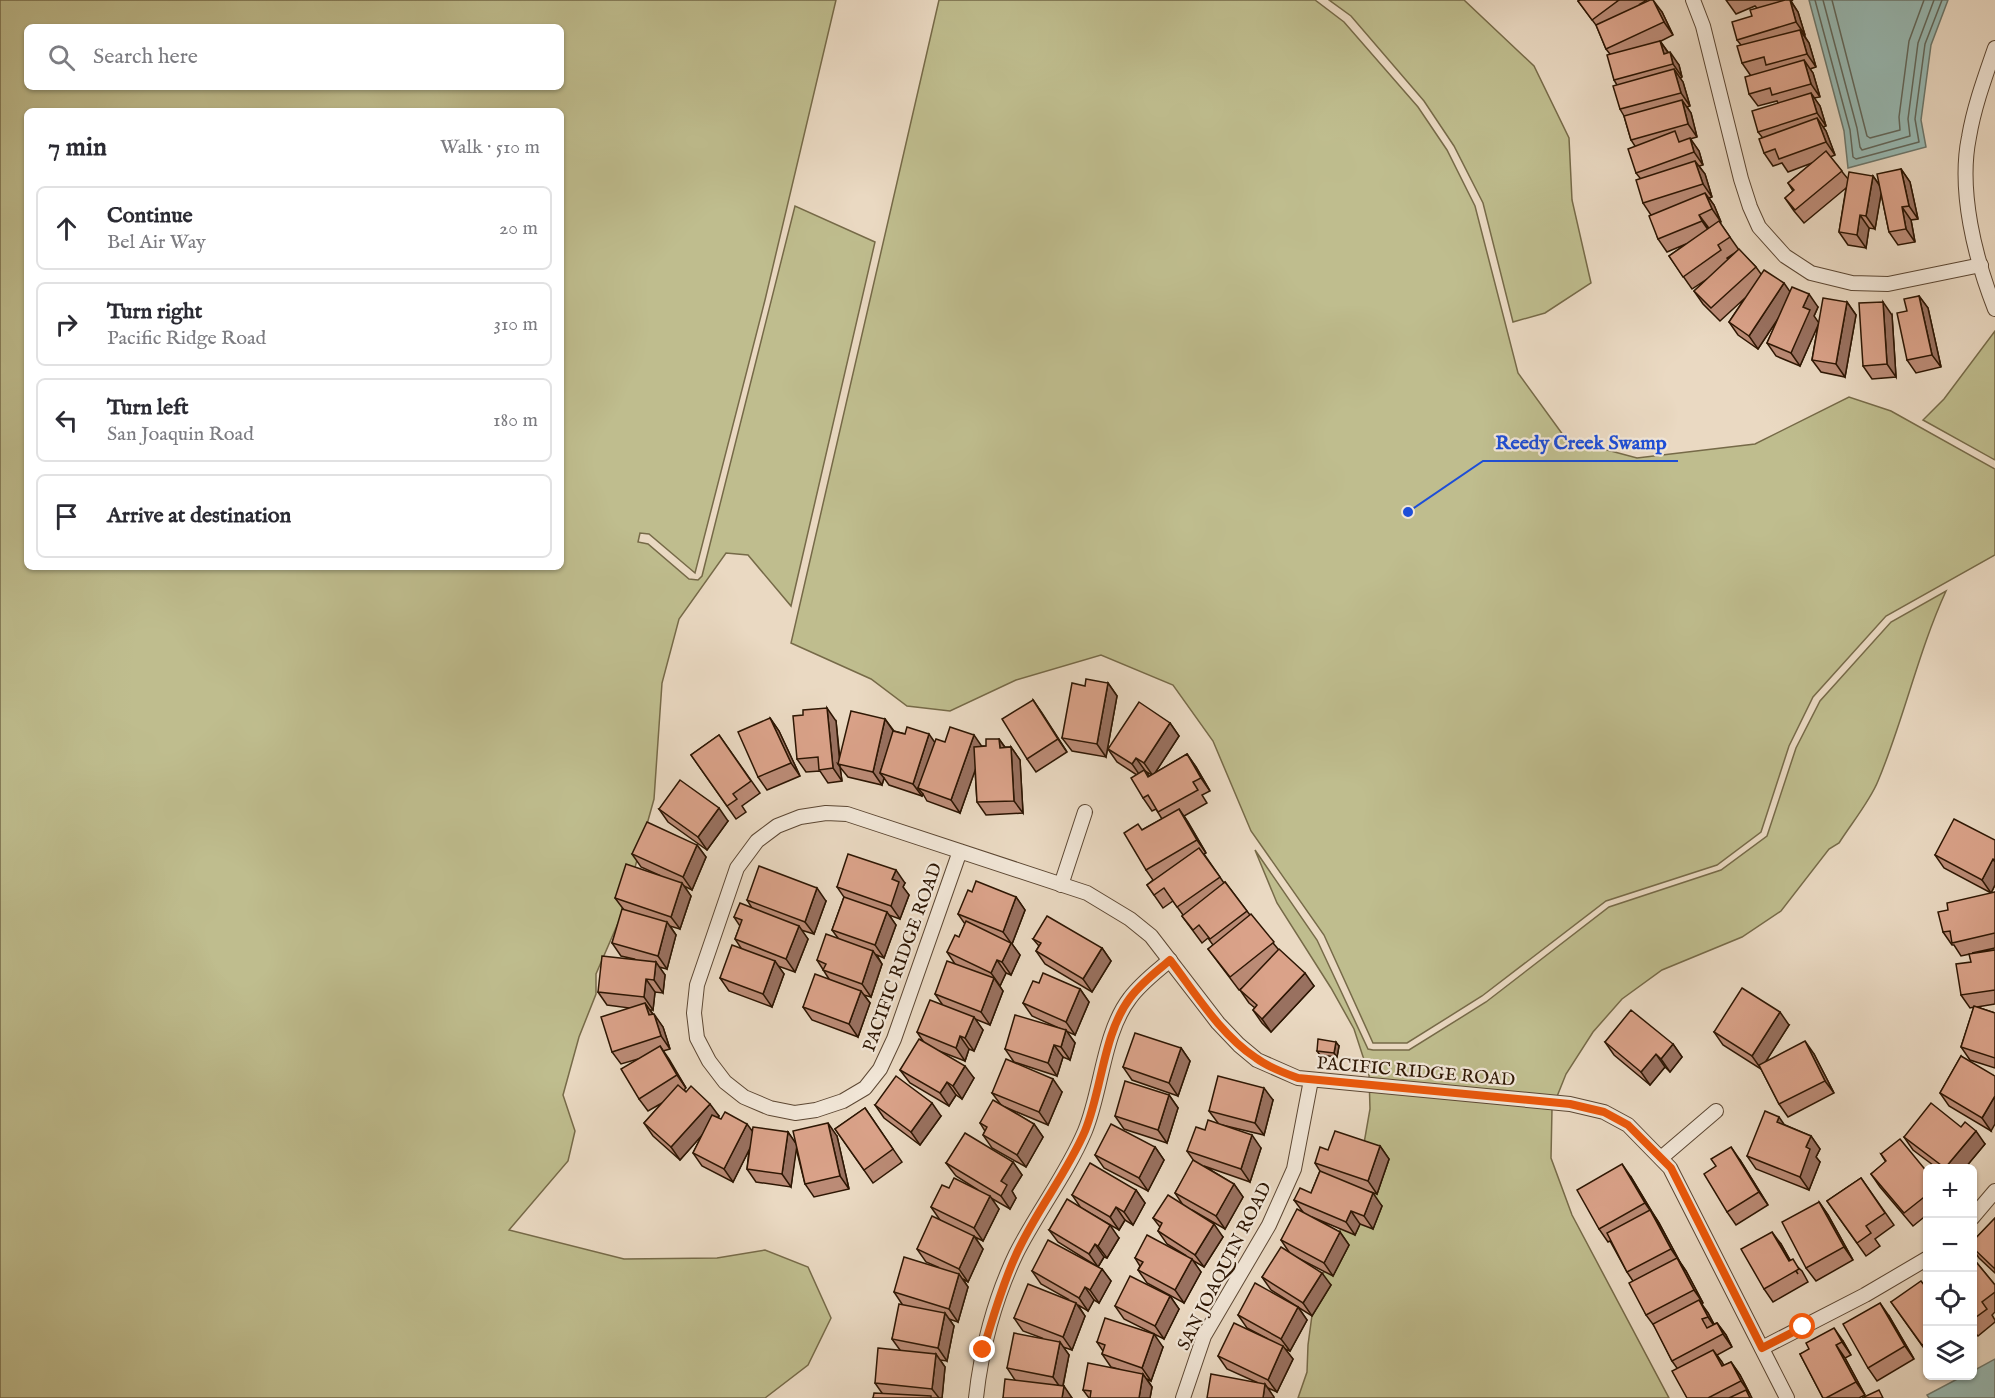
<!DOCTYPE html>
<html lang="en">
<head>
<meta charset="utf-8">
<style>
	body { margin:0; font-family:"IM FELL English",serif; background:#f2f2f3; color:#2b2b33 }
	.controls { position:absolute; right:18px; bottom:18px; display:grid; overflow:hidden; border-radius:9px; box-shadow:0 2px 4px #0004 }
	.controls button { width:54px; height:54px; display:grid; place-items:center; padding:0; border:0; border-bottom:2px solid #e1e1e2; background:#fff; color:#2b2b33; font:30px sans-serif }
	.stop { position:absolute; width:18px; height:18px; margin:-14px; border:4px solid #ea580c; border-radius:50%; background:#fff }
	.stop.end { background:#ea580c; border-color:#fff; box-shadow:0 2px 6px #0008 }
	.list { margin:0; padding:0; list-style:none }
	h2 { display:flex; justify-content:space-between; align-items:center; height:78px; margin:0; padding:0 24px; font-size:26px }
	h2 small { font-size:20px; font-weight:400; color:#7c7c81 }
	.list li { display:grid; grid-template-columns:39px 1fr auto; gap:18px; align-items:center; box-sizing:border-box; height:84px; margin:0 12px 12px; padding:0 12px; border:2px solid #e1e1e2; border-radius:9px }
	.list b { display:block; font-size:22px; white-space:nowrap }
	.list p { margin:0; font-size:20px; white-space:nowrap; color:#7c7c81 }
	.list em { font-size:20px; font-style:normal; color:#7c7c81 }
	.icon { flex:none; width:33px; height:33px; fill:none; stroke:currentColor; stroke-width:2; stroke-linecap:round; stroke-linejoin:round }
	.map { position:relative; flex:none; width:1995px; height:1398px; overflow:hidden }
	.search { position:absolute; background:#fff; box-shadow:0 2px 4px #0004; left:24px; top:24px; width:540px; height:66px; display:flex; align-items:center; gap:15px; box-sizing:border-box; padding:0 21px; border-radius:9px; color:#7c7c81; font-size:22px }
	.panel { position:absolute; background:#fff; box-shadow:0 2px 4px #0004; left:24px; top:108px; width:540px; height:462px; border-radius:9px }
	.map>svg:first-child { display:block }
</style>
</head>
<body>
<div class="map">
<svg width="1995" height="1398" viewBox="0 0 1995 1398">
	<rect width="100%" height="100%" fill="#ead9c2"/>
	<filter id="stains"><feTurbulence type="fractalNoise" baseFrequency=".00333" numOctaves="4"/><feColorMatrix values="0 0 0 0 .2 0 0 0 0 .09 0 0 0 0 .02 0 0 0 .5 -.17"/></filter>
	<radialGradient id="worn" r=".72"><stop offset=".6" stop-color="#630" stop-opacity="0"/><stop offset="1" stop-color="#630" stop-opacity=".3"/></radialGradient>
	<!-- green -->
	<g fill="#bfbd8e" stroke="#766a48" stroke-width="1.5" fill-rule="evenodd">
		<path d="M0,0H836L765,300L695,573L649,534L640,533L638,542L648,544L689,579L698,580L702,576L795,206L875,242L791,606L748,555L726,553L679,619L662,683L654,799L622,914L596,974V994L579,1037L563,1095L575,1131L568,1161L509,1230L624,1259L717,1258L765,1250L808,1267L831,1318L808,1365L765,1398H0ZM27,27H561V87H27ZM27,111H561V567H27Z"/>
		<path d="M939,0H1315L1344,22L1418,107L1447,150L1475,206L1518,373L1566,439L1637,458L1755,444L1849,397L1891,411L1995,469V555L1886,616L1813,697L1789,746L1761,832L1717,865L1606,901L1482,996L1407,1043H1373L1324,935L1251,831L1213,741L1173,685L1101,655L1016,680L950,711L907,706L871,679L791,643Z"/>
		<path d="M1329,0H1464L1534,66L1569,138L1572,200L1591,283L1545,313L1513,322L1483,203L1454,146L1424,101L1351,16Z"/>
		<path d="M1995,331V460L1923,420L1944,399Z"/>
		<path d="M1946,591C1918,652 1904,719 1878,781C1870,801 1851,824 1839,843L1829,849L1781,911L1742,937L1662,970L1622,999L1593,1032L1566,1074L1552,1109L1551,1158L1572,1215L1669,1398H1298L1307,1372L1308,1345L1315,1293L1337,1241L1348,1203L1359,1172L1370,1109L1369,1075L1354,1029L1331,988L1277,903L1255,850L1317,940L1368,1049L1373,1050H1409L1486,1002L1609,907L1721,870L1767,836L1796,748L1820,701L1891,622Z"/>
	</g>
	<!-- water -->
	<g fill="#98bab4" stroke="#6d786d" stroke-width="1.5">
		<path d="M1809,0H1948L1931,45L1921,120L1926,147L1848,168L1844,131Z"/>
		<path d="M1995,1359V1398H1929L1927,1395L1963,1376H1972L1973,1371Z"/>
	</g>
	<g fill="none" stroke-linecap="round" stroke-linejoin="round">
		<!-- shore -->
		<g stroke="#62685c" stroke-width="1.5">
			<path d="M1815,0L1850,130L1853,157L1856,159L1919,142L1915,119L1925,44L1942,0"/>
			<path d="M1823,0L1857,128L1860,147L1862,150L1910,136L1908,119L1918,43L1934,0"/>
			<path d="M1832,0L1867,136L1870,138L1900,130L1899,117L1909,41L1924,0"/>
		</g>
		<!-- minor casing -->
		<g stroke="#5c4733" stroke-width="16">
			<g id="minor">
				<path d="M1693,0L1703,26L1741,179L1750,207L1759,227L1785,256L1811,273L1852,283L1888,284L1981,265"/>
				<path d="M1995,48C1985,77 1974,107 1969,137C1958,191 1975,258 1995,309"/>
				<path d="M960,851L894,1039L880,1069L865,1088L843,1101L816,1110L795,1113L770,1108L744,1097L725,1082L709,1061L697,1038L694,1013L697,985L737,868L757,841L777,826L800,817L826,813L847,814L1087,893L1130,919L1151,936L1218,1023L1239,1045L1257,1060L1298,1078L1570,1104L1604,1112L1628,1125L1670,1168L1787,1398"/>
				<path d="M1061,885L1085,812"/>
				<path d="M1661,1158L1716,1111"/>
				<path d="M1972,1218L1995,1191"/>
				<path d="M1762,1348L1865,1295L1928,1258"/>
				<path d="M976,1398C981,1350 995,1298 1016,1254C1037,1212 1067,1174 1085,1131C1102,1090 1103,1033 1130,998C1141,983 1156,972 1170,960"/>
				<path d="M1183,1398L1204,1336L1269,1225L1294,1169L1311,1080"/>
			</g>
		</g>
		<!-- minor -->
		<use href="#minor" stroke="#f1e6d7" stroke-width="14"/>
	</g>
	<!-- wall -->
	<g fill="#bb8b76" stroke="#2d1603" stroke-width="1.5" fill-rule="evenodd">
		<path d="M1579,0H1647L1640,4L1662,12L1673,35L1659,42L1660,41L1668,52L1679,65L1682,77L1680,78L1683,82L1690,106L1687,107L1691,113L1697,137L1690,139L1699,151L1703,165L1699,166L1705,174L1712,197L1709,198L1714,205L1721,222L1720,223L1739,250L1756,267L1761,274L1790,292L1818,307L1814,316L1818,323L1847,302L1856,315L1845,377L1821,372L1812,360L1818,325L1800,366L1776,356L1767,343L1779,317L1758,349L1738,335L1729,322L1745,298L1720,321L1703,304L1694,291L1707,279L1692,289L1669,256L1686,244L1667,252L1658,239L1651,215L1643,203L1640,178L1636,173L1635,146L1631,140L1624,116L1620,109L1617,85L1614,80L1610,54L1606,49L1596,25L1578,1ZM1739,250L1728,259L1727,258Z"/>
		<path d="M1726,0H1793L1791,1L1798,12L1805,35H1804L1809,43L1816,67L1810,69L1813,73L1820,97L1814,98L1820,106L1826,126L1823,127L1826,131L1835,155L1830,157L1848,179L1873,176L1880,186L1901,169L1910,182L1918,219L1911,220L1915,242L1898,245L1889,232L1881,193L1875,229L1869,228L1866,248L1848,245L1839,232L1846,188L1804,223L1794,211L1785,198L1793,191L1788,183L1812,163L1788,172L1782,163L1773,166L1764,153L1762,137L1758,132L1778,103L1777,101L1758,106L1749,94L1751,76L1742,63L1741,45L1737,40L1757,8L1755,6L1736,14Z"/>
		<path d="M1919,296L1928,308L1941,367L1916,373L1907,360V311Z"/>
		<path d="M1892,315L1896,377L1872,379L1863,366Z"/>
		<path d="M1108,683L1117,696L1106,757L1072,751L1062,738L1085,686Z"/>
		<path d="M1033,700L1067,752L1036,772L1027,759Z"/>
		<path d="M770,718L779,731L800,776L767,790L758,777Z"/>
		<path d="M885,719L894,731L935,742H945L981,746H986L999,739L1005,747H1011L1020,760L1023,813L986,815L977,802L975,770L960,813L927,801L923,794L922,796L889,785L884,778L882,785L848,777L840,767L842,781L828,783L820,771L806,772L797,759L836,721L840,759Z"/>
		<path d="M1170,723L1179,736L1155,773L1187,754L1196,767L1210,791L1202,795L1207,803L1184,816L1206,853L1204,854L1224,883L1225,882L1250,915L1278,949L1314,986L1271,1032L1262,1023L1253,1010L1255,1008L1249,1003L1240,990L1242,988L1239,990L1208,949L1213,945L1208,938L1202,943L1182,916L1183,915L1173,901L1163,908L1147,885L1153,880L1146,870L1142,830L1162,819L1156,809L1152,811L1143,798L1137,775L1117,762L1108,749ZM1145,771L1152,775L1149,776Z"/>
		<path d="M719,735L760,793L742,806L746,812L736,819L691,755Z"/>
		<path d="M659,809L728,821L707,850L668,822Z"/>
		<path d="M1995,840V885L1991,893L1944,868L1935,855Z"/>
		<path d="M697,845L706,857L692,890L684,886L691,896L680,929L670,926L676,935L667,969L659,967L665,975L663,993L655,992L653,1010H650L663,1027L670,1049L663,1051L686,1088L684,1090L719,1116L718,1118L752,1130L788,1132L795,1143L837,1136L849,1189L814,1197L805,1184L796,1148L791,1187L756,1182L747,1169L749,1150L733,1182L702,1166L693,1153L702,1135L680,1160L653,1136L644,1123L662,1103L648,1111L639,1099L638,1059L621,1064L612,1052L630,1008L607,1005L598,992L634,959L621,956L612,943L624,910L615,898L659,875L641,867L632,854Z"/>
		<path d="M905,883L903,887L909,895L900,919L889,915L896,925L884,958L877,955L882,964L871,997L864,995L870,1003L858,1037L812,1020L803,1007L829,979L817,960L838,938L832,930L844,897L837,887Z"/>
		<path d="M972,892L1016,897L1025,910L1012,944L1020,955L1011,975L1006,973L1000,986L999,985L1003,991L990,1025L975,1019L983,1030L974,1051L969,1049L965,1061L939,1051L974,1078L962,1099L956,1095L949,1106L910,1083L900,1070L923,1041L917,1032L942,1004L935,994L955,964L947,952L959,937L965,924L958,914Z"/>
		<path d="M1995,892V948L1972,953L1995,950V1004L1977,1007L1995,1013V1068L1970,1060L1961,1047L1974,1007L1970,1008L1961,995L1971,962L1970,954L1961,956L1954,945H1952L1943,932L1948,910Z"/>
		<path d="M747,900L826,901L814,934L801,930L808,939L795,972L778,966L784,974L772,1007L729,991L720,978L741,948L735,939L740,926L734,917L752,908Z"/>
		<path d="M1033,939L1102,948L1111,961L1092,992L1045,964L1036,951L1039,946Z"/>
		<path d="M1039,983L1080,989L1089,1002L1075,1035L1066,1031L1075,1043L1070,1060L1063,1057L1057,1076L1014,1062L1005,1049L1061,1029L1032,1016L1023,1003Z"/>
		<path d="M1789,1025L1766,1061L1814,1054L1834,1093L1788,1117L1779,1104L1761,1069L1723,1045L1714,1032Z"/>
		<path d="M1605,1042L1673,1044L1682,1057L1670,1072L1665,1067L1650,1085L1614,1055Z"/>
		<path d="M1339,1046L1337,1057L1320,1055L1317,1051Z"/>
		<path d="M1181,1048L1190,1061L1178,1096L1132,1080L1123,1067Z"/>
		<path d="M1961,1056L1991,1131L1949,1106L1940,1093Z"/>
		<path d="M1062,1092L1048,1125L1005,1107L1034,1124L1043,1137L1026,1167L992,1148L983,1135L985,1131L980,1123L1001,1105L992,1093Z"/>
		<path d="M1169,1095L1178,1108L1167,1143L1124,1129L1115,1116Z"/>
		<path d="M1273,1100L1264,1135L1222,1125L1261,1148L1250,1182L1204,1166L1234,1184L1243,1197L1225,1229L1192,1210L1223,1237L1204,1267L1192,1260L1201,1272L1184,1303L1147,1283L1138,1270L1140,1266L1135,1258L1185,1255L1167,1244L1158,1231L1160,1227L1153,1218L1183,1205L1175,1193L1194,1161L1187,1151L1205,1130L1218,1123L1209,1111Z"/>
		<path d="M875,1105L941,1116L920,1145L884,1118Z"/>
		<path d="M865,1108L902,1162L873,1183L835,1129Z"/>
		<path d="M1785,1125L1811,1136L1820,1149L1816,1157L1820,1162L1809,1190L1756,1169L1747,1156Z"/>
		<path d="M1961,1127L1985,1144L1965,1168H1937L1913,1150L1904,1137Z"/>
		<path d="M1380,1146L1389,1159L1377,1194L1367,1191L1382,1206L1373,1229L1360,1224L1355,1235L1312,1217L1340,1232L1349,1245L1333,1276L1296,1257L1331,1285L1312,1316L1271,1290L1262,1277L1289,1252L1281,1240L1303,1212L1294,1200L1311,1193L1320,1171L1315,1163L1328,1150Z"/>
		<path d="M1155,1147L1164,1160L1148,1191L1104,1168L1095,1155Z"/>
		<path d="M1881,1154L1928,1173V1214L1913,1226L1880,1187L1871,1174L1886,1162Z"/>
		<path d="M1740,1160L1768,1205L1736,1225L1727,1212L1716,1166Z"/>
		<path d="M1013,1162L1022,1175L1012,1191L1016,1198L1010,1209L991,1198L999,1209L983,1241L975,1237L983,1249L968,1282L963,1279L968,1287L958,1322L949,1319L954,1326L947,1361L940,1360L945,1367L942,1398H873L882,1393L875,1383L900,1350L892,1339L902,1304L894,1292L938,1267L926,1262L917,1249L940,1220L931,1207L949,1188L978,1190L956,1176L946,1163Z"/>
		<path d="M1631,1177L1652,1212L1659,1223L1680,1262L1686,1271L1703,1303L1701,1304L1708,1313L1714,1324L1717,1323L1726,1335L1732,1347L1717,1355L1724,1366L1731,1362L1740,1375L1752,1398H1687L1677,1368L1672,1361L1655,1327L1646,1315L1633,1281L1627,1272L1610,1241L1608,1242L1599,1229Z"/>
		<path d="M1861,1178L1894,1225L1875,1239L1880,1246L1866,1256L1827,1201Z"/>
		<path d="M1136,1190L1145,1203L1133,1225L1125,1220L1119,1230L1081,1208L1072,1195Z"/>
		<path d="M1819,1202L1828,1215L1853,1260L1816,1281L1806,1268Z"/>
		<path d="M1995,1218V1273L1979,1258L1972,1248V1242Z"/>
		<path d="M1049,1230L1119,1238L1107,1258L1104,1257L1098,1267L1058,1242Z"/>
		<path d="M1781,1244L1790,1260L1802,1271L1808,1282L1773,1302L1764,1289Z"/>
		<path d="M1972,1257L1995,1285V1312L1992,1315L1995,1320V1322L1978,1336L1972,1330Z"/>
		<path d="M1102,1269L1111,1281L1099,1303L1094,1300L1088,1311L1078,1305L1085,1316L1072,1350L1063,1347L1069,1355L1063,1386L1072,1398H1003L1015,1380L1007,1368L1042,1338L1023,1331L1014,1318L1068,1299L1041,1284L1032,1271Z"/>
		<path d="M1928,1290V1354L1891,1302Z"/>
		<path d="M1170,1296L1179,1309L1164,1339L1124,1319L1115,1306Z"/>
		<path d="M1298,1307L1307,1320L1290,1351L1285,1349L1293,1359L1277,1392L1268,1388L1274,1398H1207L1256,1382L1227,1369L1218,1356L1266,1338L1247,1328L1238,1315Z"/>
		<path d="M1889,1316L1914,1359L1877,1381L1868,1368Z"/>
		<path d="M1843,1341L1851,1355L1845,1358L1865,1395L1859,1398H1823L1800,1354Z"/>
		<path d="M1097,1342L1163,1347L1151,1381L1147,1379L1152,1387L1150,1398H1089L1083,1390L1118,1369L1111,1367L1102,1354L1103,1351Z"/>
	</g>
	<!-- shaded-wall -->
	<g fill="#997160" stroke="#2d1603" stroke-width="1.5">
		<path d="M1653,0L1662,12L1673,35L1664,22Z"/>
		<path d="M1790,0L1798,12L1805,35L1796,22Z"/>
		<path d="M1800,30L1809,43L1816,67L1807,54Z"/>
		<path d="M1660,41L1669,54H1664Z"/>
		<path d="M1670,52L1679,65L1682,77L1673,64Z"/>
		<path d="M1804,60L1813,73L1820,97L1811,84Z"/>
		<path d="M1674,69L1683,82L1690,106L1681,93Z"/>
		<path d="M1811,93L1820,106L1826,126L1817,113Z"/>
		<path d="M1682,100L1691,113L1697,137L1688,124Z"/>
		<path d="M1817,118L1826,131L1835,155L1826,142Z"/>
		<path d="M1690,138L1699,151L1703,165L1694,152Z"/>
		<path d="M1695,161L1705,174L1712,197L1703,184Z"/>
		<path d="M1901,169L1910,182L1918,219L1909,206Z"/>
		<path d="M1873,176L1882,189L1875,229L1866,216Z"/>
		<path d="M1705,193L1714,205L1721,222L1712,209Z"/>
		<path d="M1902,207L1911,220L1915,242L1906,229Z"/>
		<path d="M1699,215L1708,227L1711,234L1702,221Z"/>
		<path d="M1860,215L1869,228L1866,248L1857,235Z"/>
		<path d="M1784,283L1793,296L1758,349L1749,336Z"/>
		<path d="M1809,294L1818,307L1814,316L1819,323L1800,366L1791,353L1803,307Z"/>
		<path d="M1919,296L1928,308L1941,367L1932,355Z"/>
		<path d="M1847,302L1856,315L1845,377L1836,364Z"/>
		<path d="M1883,302L1892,315L1896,377L1887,364Z"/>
		<path d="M1108,683L1117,696L1106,757L1097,744Z"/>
		<path d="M1033,700L1042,713L1067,752L1058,739Z"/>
		<path d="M827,708L836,721L840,765L838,764L840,767L842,781L833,768Z"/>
		<path d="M770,718L779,731L800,776L791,763Z"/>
		<path d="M885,719L894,732L880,773L884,778L882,785L873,772Z"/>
		<path d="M1170,723L1179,736L1153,776L1144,763Z"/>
		<path d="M929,734L938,747L918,788L923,794L922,796L913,784Z"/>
		<path d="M974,735L983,748L960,813L951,800Z"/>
		<path d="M999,739L1008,752L1000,748Z"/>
		<path d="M1011,747L1020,760L1023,813L1014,801Z"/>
		<path d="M1187,754L1196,767L1210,791L1201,778Z"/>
		<path d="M1136,758L1154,783L1157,789L1141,777L1132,764Z"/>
		<path d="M719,808L728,821L707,850L698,837Z"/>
		<path d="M1179,809L1188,822L1206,853L1197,840Z"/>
		<path d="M697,845L706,857L692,890L683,877Z"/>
		<path d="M1993,859L1995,862V885L1991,893L1982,880Z"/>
		<path d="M896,870L905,883L903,887L909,895L900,919L891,906L892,879Z"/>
		<path d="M682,883L691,896L680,929L671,917Z"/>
		<path d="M817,888L826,901L814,934L805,922Z"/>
		<path d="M1016,897L1025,910L1012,944L1020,955L1011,975L1002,962L1011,943L1003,932Z"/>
		<path d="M887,912L896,925L884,958L875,945Z"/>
		<path d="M667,922L676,935L667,969L658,956Z"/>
		<path d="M799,926L808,939L795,972L786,959Z"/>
		<path d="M1102,948L1111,961L1092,992L1083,979Z"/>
		<path d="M873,951L882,964L871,997L862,984Z"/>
		<path d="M997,960L1006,973L1000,986L991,973Z"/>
		<path d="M775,961L784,974L772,1007L763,994Z"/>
		<path d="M656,962L665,975L663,993L654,980Z"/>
		<path d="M1305,973L1314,986L1271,1032L1262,1019Z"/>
		<path d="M994,978L1003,991L990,1025L981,1012Z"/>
		<path d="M646,979L655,992L653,1010L644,997Z"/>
		<path d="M1080,989L1089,1002L1075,1035L1066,1022Z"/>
		<path d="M861,991L870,1003L858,1037L849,1024Z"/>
		<path d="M645,1003L654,1016L649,1015Z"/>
		<path d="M1780,1012L1789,1025L1761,1069L1752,1056Z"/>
		<path d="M654,1014L663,1027L670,1049L661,1036Z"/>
		<path d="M974,1017L983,1030L974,1051L965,1038Z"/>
		<path d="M1066,1030L1075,1043L1070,1060L1061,1047Z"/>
		<path d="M960,1036L969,1049L965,1061L956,1048Z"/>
		<path d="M1805,1041L1814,1054L1834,1093L1825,1081Z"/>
		<path d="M1336,1042L1339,1046L1337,1057L1334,1053Z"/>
		<path d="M1673,1044L1682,1057L1670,1072L1661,1059Z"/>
		<path d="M1054,1045L1063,1057L1057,1076L1048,1063Z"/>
		<path d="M660,1046L669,1059L686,1088L677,1075Z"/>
		<path d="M1181,1048L1190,1061L1178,1096L1169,1083Z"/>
		<path d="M1656,1054L1665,1067L1650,1085L1641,1072Z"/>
		<path d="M965,1066L974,1078L962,1099L953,1086Z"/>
		<path d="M1053,1079L1062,1092L1048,1125L1039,1112Z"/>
		<path d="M947,1082L956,1095L949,1106L940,1093Z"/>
		<path d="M1264,1088L1273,1100L1264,1135L1255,1123Z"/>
		<path d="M1169,1095L1178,1108L1167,1143L1158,1130Z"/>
		<path d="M1995,1096V1124L1991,1131L1982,1118Z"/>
		<path d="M932,1103L941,1116L920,1145L911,1132Z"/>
		<path d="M710,1104L719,1116L680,1160L671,1147Z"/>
		<path d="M1779,1117L1788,1130L1777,1122Z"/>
		<path d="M828,1123L837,1136L849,1189L840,1176Z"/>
		<path d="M747,1124L756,1136L733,1182L724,1169Z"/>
		<path d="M1034,1124L1043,1137L1026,1167L1017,1155Z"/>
		<path d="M1976,1131L1985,1144L1965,1168H1945Z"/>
		<path d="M788,1132L797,1145L791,1187L782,1174Z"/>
		<path d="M1252,1135L1261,1148L1250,1182L1241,1169Z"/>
		<path d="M1811,1136L1820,1149L1816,1157L1820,1162L1809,1190L1800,1177L1806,1147Z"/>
		<path d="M1380,1146L1389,1159L1377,1194L1368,1181Z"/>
		<path d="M1155,1147L1164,1160L1148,1191L1139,1178Z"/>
		<path d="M1731,1147L1740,1160L1768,1205L1759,1192Z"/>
		<path d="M1013,1162L1022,1175L1012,1191L1016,1198L1010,1209L1001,1196V1181Z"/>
		<path d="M1622,1164L1631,1177L1652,1212L1659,1223L1680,1262L1671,1249L1652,1213L1645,1203Z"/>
		<path d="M1234,1184L1243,1197L1225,1229L1216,1216Z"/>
		<path d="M1136,1190L1145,1203L1133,1225L1124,1212Z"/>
		<path d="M1373,1193L1382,1206L1373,1229L1364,1216Z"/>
		<path d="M990,1196L999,1209L983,1241L974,1228Z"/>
		<path d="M1819,1202L1828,1215L1853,1260L1844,1247Z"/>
		<path d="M1116,1207L1125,1220L1119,1230L1110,1217Z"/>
		<path d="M1351,1211L1360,1224L1355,1235L1346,1222Z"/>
		<path d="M1214,1224L1223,1237L1204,1267L1195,1255Z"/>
		<path d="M1110,1225L1119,1238L1107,1258L1098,1246Z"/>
		<path d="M1340,1232L1349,1245L1333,1276L1324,1263Z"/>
		<path d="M1772,1232L1781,1244L1798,1274L1789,1261Z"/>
		<path d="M974,1236L983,1249L968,1282L959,1269Z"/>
		<path d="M1095,1244L1104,1257L1098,1267L1089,1254Z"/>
		<path d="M1677,1258L1686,1271L1703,1303L1694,1290Z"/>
		<path d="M1192,1259L1201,1272L1184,1303L1175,1290Z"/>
		<path d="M1102,1269L1111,1281L1099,1303L1090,1290Z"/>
		<path d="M1322,1273L1331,1285L1312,1316L1303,1303Z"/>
		<path d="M959,1274L968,1287L958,1322L949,1309Z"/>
		<path d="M1085,1287L1094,1300L1088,1311L1079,1298Z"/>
		<path d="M1170,1296L1179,1309L1164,1339L1155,1326Z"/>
		<path d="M1699,1300L1708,1313L1717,1330L1708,1317Z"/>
		<path d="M1076,1303L1085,1316L1072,1350L1063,1337Z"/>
		<path d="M1880,1303L1889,1316L1914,1359L1905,1346Z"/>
		<path d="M1298,1307L1307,1320L1290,1351L1281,1339Z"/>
		<path d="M945,1313L954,1326L947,1361L938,1348Z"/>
		<path d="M1717,1323L1726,1335L1732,1347L1723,1334Z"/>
		<path d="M1834,1328L1843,1341L1851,1355L1842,1342Z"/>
		<path d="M1154,1334L1163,1347L1151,1381L1142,1368Z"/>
		<path d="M1060,1342L1069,1355L1062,1390L1053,1377Z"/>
		<path d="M1836,1345L1845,1358L1865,1395L1856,1382Z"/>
		<path d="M1283,1346L1293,1359L1277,1392L1268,1380Z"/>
		<path d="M1713,1350L1722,1362L1731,1379L1722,1366Z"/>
		<path d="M936,1354L945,1367L942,1398H939L932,1389Z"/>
		<path d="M1731,1362L1740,1375L1750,1394L1741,1381Z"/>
		<path d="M1143,1374L1152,1387L1150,1398H1139Z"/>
		<path d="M1265,1384L1274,1397V1398H1263Z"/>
		<path d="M1064,1386L1072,1398H1062Z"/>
	</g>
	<!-- building -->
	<g fill="#daa289" stroke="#2d1603" stroke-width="1.5">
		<path d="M1580,0H1619L1592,20L1578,1Z"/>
		<path d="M1650,0H1653L1664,22L1606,49L1596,25Z"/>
		<path d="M1785,0H1790L1796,22L1737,40L1732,22L1752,16L1750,10Z"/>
		<path d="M1800,30L1807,54L1766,65L1764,57L1742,63L1737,46Z"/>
		<path d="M1660,41L1664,54L1670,52L1673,64L1614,80L1607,55Z"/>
		<path d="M1804,60L1811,84L1772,95L1770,88L1749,94L1745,77Z"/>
		<path d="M1674,69L1681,93L1620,109L1613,86Z"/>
		<path d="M1811,93L1817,113L1758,132L1752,111Z"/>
		<path d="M1682,100L1688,124L1631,140L1624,116Z"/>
		<path d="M1817,118L1826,142L1779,159L1775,149L1764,153L1759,139Z"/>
		<path d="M1675,131L1679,142L1690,138L1694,152L1636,173L1628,149Z"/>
		<path d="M1826,151L1842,171L1795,210L1785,198L1794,190L1788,183Z"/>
		<path d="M1695,161L1703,184L1643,203L1636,180Z"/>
		<path d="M1901,169L1909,206L1902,207L1906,229L1889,232L1877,174Z"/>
		<path d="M1849,172L1873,176L1866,216L1860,215L1857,235L1839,232Z"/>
		<path d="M1705,193L1712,209L1699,215L1702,221L1658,239L1649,216Z"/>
		<path d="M1719,221L1730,237L1718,245L1721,250L1683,277L1669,256Z"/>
		<path d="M1739,249L1756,267L1711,308L1694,291Z"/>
		<path d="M1764,270L1784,283L1749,336L1729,322Z"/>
		<path d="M1792,287L1809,294L1803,307L1810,310L1791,353L1767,343Z"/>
		<path d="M1919,296L1932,355L1907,360L1897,313L1907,311L1904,299Z"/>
		<path d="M1823,298L1847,302L1836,364L1812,360Z"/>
		<path d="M1883,302L1887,364L1863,366L1859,303Z"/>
		<path d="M1086,679L1108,683L1097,744L1062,738L1072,683L1085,686Z"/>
		<path d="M1033,700L1058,739L1027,759L1002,719Z"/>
		<path d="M1139,702L1170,723L1144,763L1136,758L1132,764L1108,749Z"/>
		<path d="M827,708L833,768L819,770L818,757L797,759L793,716L803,715V710Z"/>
		<path d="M851,711L885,719L873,772L838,764Z"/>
		<path d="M770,718L791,763L758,777L738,732Z"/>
		<path d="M907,727L929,734L913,784L880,773L893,731L905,734Z"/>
		<path d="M950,727L974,735L951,800L918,788L936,739L945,742Z"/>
		<path d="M719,735L751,781L733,794L737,799L727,806L691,755Z"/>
		<path d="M986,739H999L1000,748L1011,747L1014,801L977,802L974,747L986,746Z"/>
		<path d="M1187,754L1201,778L1193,782L1198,790L1158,812L1148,795L1143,798L1131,778L1144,770L1148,777Z"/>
		<path d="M680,780L719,808L698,837L659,809Z"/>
		<path d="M1179,809L1197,840L1146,870L1124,833L1138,824L1142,830Z"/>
		<path d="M1954,819L1995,840V860L1993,859L1982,880L1935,855Z"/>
		<path d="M647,822L697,845L683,877L632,854Z"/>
		<path d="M1199,848L1220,877L1177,907L1164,888L1154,895L1147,885Z"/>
		<path d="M848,854L896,870L892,879L899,882L891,906L837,887Z"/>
		<path d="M626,864L682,883L671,917L615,898Z"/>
		<path d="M759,866L817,888L805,922L747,900Z"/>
		<path d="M976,881L1016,897L1003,932L958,914L968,890L972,892Z"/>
		<path d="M1225,882L1247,911L1210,939L1199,925L1193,930L1182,916Z"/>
		<path d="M1995,892V933L1952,943L1950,931L1943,932L1938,912L1948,910L1947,903Z"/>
		<path d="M844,897L887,912L875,945L832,930Z"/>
		<path d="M740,903L799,926L786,959L735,939L742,920L734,917Z"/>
		<path d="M622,909L667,922L658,956L612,943Z"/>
		<path d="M1251,914L1274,942L1230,977L1208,949Z"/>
		<path d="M1047,916L1102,948L1083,979L1036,951L1041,943L1033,939Z"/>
		<path d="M966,921L1011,943L1002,962L997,960L991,973L947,952L955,935L959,937Z"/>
		<path d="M826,934L873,951L862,984L823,970L826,964L817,960Z"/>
		<path d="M732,945L775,961L763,994L720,978Z"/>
		<path d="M1279,949L1305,973L1262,1019L1253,1010L1257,1005L1240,990Z"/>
		<path d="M1995,950V990L1961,995L1956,964L1971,962L1969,954Z"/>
		<path d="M602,956L656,962L654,980L646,979L644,997L598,992Z"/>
		<path d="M947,961L994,978L981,1012L935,994Z"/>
		<path d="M1043,973L1080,989L1066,1022L1023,1003L1033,981L1039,983Z"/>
		<path d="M815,974L861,991L849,1024L803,1007Z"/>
		<path d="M1742,988L1780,1012L1752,1056L1714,1032Z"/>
		<path d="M930,1000L974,1017L965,1038L960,1036L956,1048L917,1032Z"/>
		<path d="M645,1003L649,1015L654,1014L661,1036L612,1052L601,1017Z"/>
		<path d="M1974,1006L1995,1013V1058L1961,1047Z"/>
		<path d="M1631,1010L1673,1044L1661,1059L1656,1054L1641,1072L1605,1042Z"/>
		<path d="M1015,1015L1066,1030L1061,1047L1054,1045L1048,1063L1005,1049Z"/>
		<path d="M1135,1033L1181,1048L1169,1083L1123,1067Z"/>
		<path d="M919,1039L965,1066L953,1086L947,1082L940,1093L900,1070Z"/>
		<path d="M1318,1039L1336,1042L1334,1053L1317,1051Z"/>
		<path d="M1805,1041L1825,1081L1779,1104L1759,1065Z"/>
		<path d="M660,1046L677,1075L639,1099L621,1069Z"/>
		<path d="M1961,1056L1995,1076V1096L1982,1118L1940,1093Z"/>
		<path d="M1006,1059L1053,1079L1039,1112L992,1093Z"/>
		<path d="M896,1076L932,1103L911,1132L875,1105Z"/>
		<path d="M1218,1076L1264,1088L1255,1123L1209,1111Z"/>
		<path d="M1125,1081L1169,1095L1158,1130L1115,1116Z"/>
		<path d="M678,1085L686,1092L691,1086L710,1104L671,1147L644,1123Z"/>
		<path d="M993,1100L1034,1124L1017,1155L983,1135L987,1127L980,1123Z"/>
		<path d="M1931,1103L1961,1127L1965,1122L1976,1131L1945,1168L1904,1137Z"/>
		<path d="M865,1108L893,1149L864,1170L835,1129Z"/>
		<path d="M1765,1111L1779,1117L1777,1122L1811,1136L1806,1147L1810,1149L1800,1177L1747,1156Z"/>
		<path d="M725,1112L747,1124L724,1169L693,1153L712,1115L721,1119Z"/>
		<path d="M1208,1120L1252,1135L1241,1169L1187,1151L1196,1127L1205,1130Z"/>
		<path d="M828,1123L840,1176L805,1184L793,1131Z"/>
		<path d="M1111,1124L1155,1147L1139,1178L1095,1155Z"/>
		<path d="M753,1127L788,1132L782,1174L747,1169Z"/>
		<path d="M1335,1131L1380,1146L1368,1181L1315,1163L1320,1147L1328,1150Z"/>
		<path d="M965,1133L1013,1162L1001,1181L1007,1185L1001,1196L946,1163Z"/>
		<path d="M1900,1139L1928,1173V1194L1904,1213L1871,1174L1886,1161L1881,1154Z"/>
		<path d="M1731,1147L1759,1192L1727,1212L1704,1174L1716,1166L1711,1159Z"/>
		<path d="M1193,1160L1234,1184L1216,1216L1175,1193Z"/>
		<path d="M1090,1163L1136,1190L1124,1212L1116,1207L1110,1217L1072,1195Z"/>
		<path d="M1622,1164L1645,1203L1599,1229L1577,1190Z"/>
		<path d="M1320,1171L1373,1193L1364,1216L1351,1211L1346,1222L1294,1200L1300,1188L1311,1193Z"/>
		<path d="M954,1178L990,1196L974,1228L931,1207L942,1185L949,1188Z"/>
		<path d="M1861,1178L1885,1213L1866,1226L1871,1233L1857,1243L1827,1201Z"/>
		<path d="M1168,1195L1214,1224L1195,1255L1158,1231L1162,1223L1153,1218Z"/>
		<path d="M1067,1199L1110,1225L1098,1246L1095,1244L1089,1254L1049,1230Z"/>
		<path d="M1819,1202L1844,1247L1806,1268L1782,1222Z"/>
		<path d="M1297,1209L1340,1232L1324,1263L1281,1240Z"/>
		<path d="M1650,1210L1671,1249L1627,1272L1607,1233Z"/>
		<path d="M932,1216L974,1236L959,1269L917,1249Z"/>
		<path d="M1995,1218V1269L1972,1247V1242Z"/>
		<path d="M1772,1232L1789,1261L1793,1259L1799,1269L1764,1289L1741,1249Z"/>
		<path d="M1147,1235L1192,1259L1175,1290L1138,1270L1143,1262L1135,1258Z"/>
		<path d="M1048,1240L1102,1269L1090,1290L1085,1287L1079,1298L1032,1271Z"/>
		<path d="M1281,1247L1322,1273L1303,1303L1262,1277Z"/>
		<path d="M904,1257L959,1274L949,1309L894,1292Z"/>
		<path d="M1972,1257L1995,1285V1292L1982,1302L1987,1309L1972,1320Z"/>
		<path d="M1677,1258L1694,1290L1646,1315L1629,1283Z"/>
		<path d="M1130,1276L1170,1296L1155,1326L1115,1306Z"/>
		<path d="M1921,1281L1928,1290V1341L1922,1345L1891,1302Z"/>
		<path d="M1255,1283L1298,1307L1281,1339L1238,1315Z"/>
		<path d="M1028,1284L1076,1303L1063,1337L1014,1318Z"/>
		<path d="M1699,1300L1708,1317L1702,1319L1707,1328L1717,1323L1723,1334L1672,1361L1653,1324Z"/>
		<path d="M1880,1303L1905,1346L1868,1368L1843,1324Z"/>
		<path d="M899,1304L945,1313L938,1348L892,1339Z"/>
		<path d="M1105,1318L1154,1334L1142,1368L1102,1354L1105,1345L1097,1342Z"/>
		<path d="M1234,1323L1283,1346L1268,1380L1218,1356Z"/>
		<path d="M1834,1328L1842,1342L1836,1345L1856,1382L1826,1398H1823L1800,1354L1809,1349L1806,1343Z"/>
		<path d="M1014,1333L1060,1342L1053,1377L1007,1368Z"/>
		<path d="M878,1348L936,1354L932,1389L875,1383Z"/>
		<path d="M1713,1350L1722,1366L1731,1362L1741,1381L1708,1398H1687L1672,1371Z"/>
		<path d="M1088,1363L1143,1374L1139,1398H1090L1091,1391L1083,1390Z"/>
		<path d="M1211,1374L1265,1384L1263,1398H1207Z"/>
		<path d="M1005,1379L1064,1386L1062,1398H1003Z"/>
		<path d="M1746,1390L1750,1398H1729Z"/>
		<path d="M1879,1390L1883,1398H1862Z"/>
		<path d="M874,1393L931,1396V1398H873Z"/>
	</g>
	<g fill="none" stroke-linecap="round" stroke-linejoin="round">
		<!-- route -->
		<path stroke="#ea580c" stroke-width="8" d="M983,1350C993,1318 1002,1285 1016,1255C1035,1212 1066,1175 1085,1131C1102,1090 1103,1034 1130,998C1141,983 1156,972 1170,960C1196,994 1220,1034 1256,1058C1268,1067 1284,1073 1298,1078L1570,1104L1604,1112L1628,1125L1671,1168L1762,1348L1803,1327"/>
	</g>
	<g text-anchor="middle" stroke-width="4.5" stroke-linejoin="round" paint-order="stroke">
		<!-- street labels -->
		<g font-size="18" fill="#2d1603" stroke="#f1e6d7">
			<text transform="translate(902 957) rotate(-70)" y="6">PACIFIC RIDGE ROAD</text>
			<text transform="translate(1416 1071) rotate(5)" y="6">PACIFIC RIDGE ROAD</text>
			<text transform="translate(1224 1266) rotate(-63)" y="6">SAN JOAQUIN ROAD</text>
		</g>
	</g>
	<!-- callouts -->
	<path fill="none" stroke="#1d4ed8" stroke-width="2" d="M1408 512L1483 461H1678"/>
	<circle fill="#1d4ed8" stroke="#f1e6d7" stroke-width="2" cx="1408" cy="512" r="6"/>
	<g font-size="20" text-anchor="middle" font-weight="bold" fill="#1d4ed8" stroke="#f1e6d7" stroke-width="4.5" stroke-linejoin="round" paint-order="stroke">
		<text x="1581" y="449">Reedy Creek Swamp</text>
	</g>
	<rect width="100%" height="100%" filter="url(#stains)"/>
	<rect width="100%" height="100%" fill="url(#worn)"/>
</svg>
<div class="controls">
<button>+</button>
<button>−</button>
<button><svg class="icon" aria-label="locate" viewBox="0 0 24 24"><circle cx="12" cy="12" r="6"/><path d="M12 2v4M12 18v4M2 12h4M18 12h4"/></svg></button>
<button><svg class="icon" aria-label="layers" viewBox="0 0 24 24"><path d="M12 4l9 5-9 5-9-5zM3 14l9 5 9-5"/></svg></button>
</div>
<div class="stop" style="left:1803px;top:1327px"></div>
<div class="stop end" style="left:983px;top:1350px"></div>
<div class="search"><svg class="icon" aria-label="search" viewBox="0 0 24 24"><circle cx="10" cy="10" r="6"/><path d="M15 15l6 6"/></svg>Search here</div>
<section class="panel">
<h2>7 min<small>Walk · 510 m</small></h2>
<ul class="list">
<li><svg class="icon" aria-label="ahead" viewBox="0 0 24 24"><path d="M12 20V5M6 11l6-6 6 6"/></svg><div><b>Continue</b><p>Bel Air Way</p></div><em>20 m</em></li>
<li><svg class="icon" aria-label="right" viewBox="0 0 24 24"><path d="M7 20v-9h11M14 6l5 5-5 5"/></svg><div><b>Turn right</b><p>Pacific Ridge Road</p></div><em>310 m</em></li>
<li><svg class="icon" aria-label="left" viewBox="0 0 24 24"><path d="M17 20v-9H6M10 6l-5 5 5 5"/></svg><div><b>Turn left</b><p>San Joaquin Road</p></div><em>180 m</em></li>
<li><svg class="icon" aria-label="arrive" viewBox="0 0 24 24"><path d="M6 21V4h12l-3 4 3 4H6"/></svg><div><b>Arrive at destination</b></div></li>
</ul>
</section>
</div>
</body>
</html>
